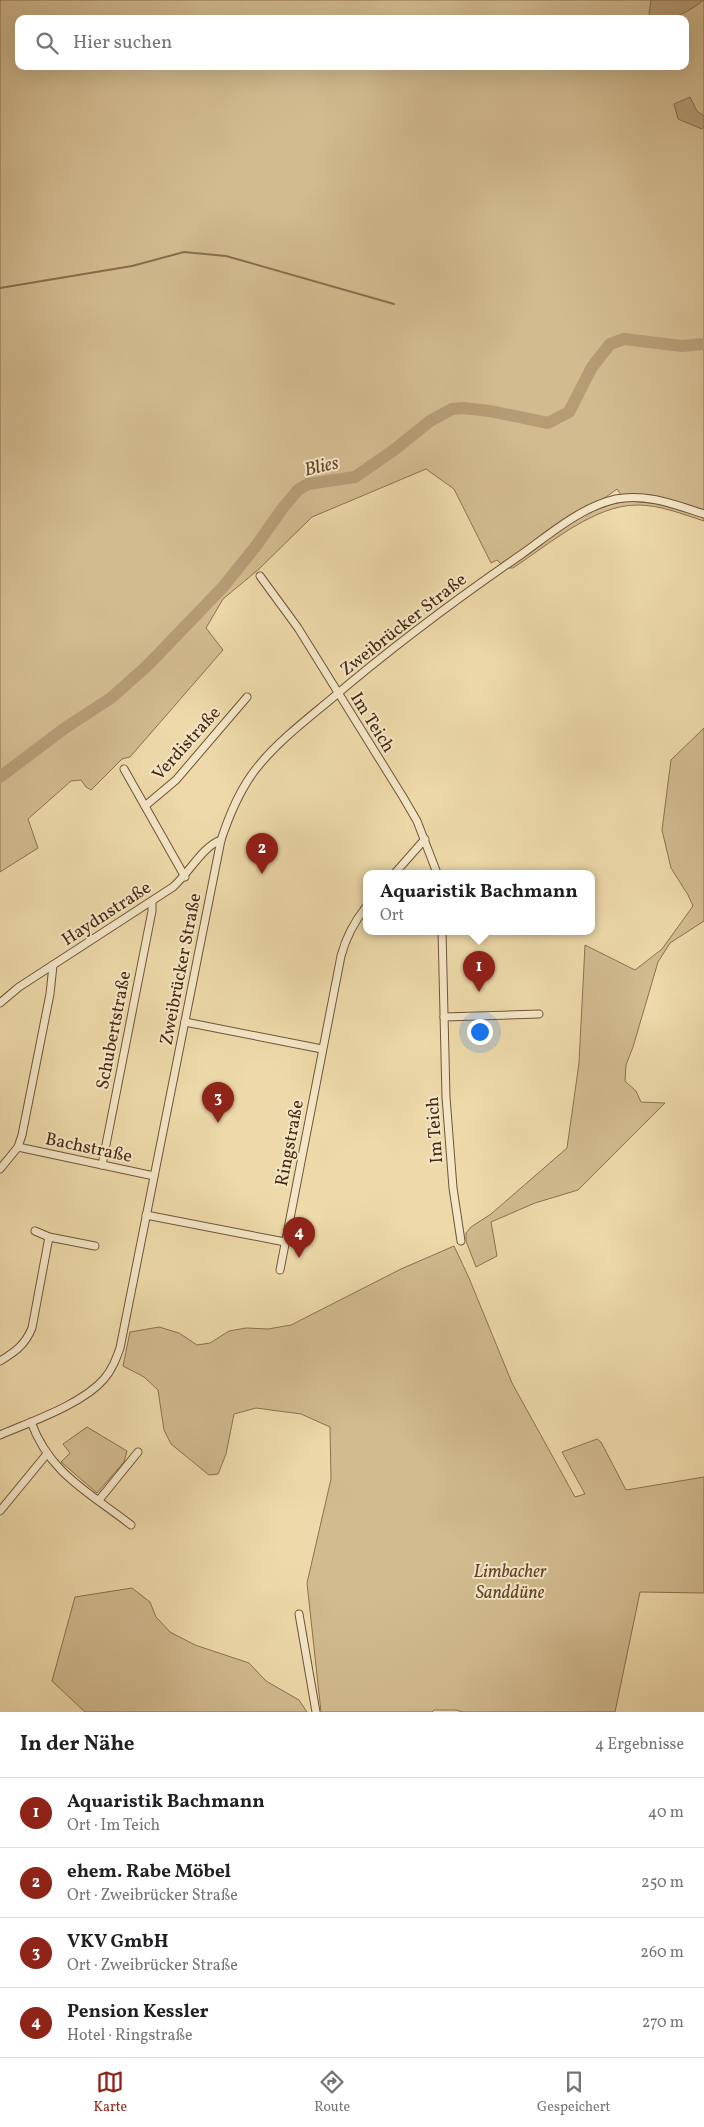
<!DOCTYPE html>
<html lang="de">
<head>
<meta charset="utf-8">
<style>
	body { margin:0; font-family:Vollkorn,serif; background:#f6f6f6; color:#202124 }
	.you { position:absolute; left:479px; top:1031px; width:18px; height:18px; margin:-12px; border:4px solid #fff; border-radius:50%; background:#1a73e8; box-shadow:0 0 0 8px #1a73e833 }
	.badge { display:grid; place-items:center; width:32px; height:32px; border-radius:50%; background:#8f2418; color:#fff; font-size:16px; font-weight:700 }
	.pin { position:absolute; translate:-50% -41px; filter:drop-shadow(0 1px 2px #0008) }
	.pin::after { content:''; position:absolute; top:26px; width:18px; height:15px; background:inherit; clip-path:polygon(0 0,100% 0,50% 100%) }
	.popup { position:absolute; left:363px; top:870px; width:232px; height:65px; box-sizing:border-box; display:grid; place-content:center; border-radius:10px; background:#fff; filter:drop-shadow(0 1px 4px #0005); font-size:16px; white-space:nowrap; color:#757577 }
	.popup b { font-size:19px; color:#202124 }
	.popup::after { content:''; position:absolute; left:50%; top:100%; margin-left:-10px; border:10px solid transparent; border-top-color:#fff }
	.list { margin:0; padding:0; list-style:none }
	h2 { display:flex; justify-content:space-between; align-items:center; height:65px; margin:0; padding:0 20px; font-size:21px }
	h2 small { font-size:16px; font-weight:400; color:#757577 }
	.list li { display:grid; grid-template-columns:32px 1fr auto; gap:15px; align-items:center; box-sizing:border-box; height:70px; padding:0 20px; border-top:1px solid #e0e0e0 }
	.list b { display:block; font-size:19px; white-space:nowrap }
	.list p { margin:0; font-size:16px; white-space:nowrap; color:#757577 }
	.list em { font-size:16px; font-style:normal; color:#757577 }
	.icon { flex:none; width:28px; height:28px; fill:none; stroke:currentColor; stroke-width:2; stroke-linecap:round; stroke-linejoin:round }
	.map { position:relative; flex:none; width:704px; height:1712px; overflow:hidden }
	.search { position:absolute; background:#fff; box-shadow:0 5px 20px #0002; left:15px; right:15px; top:15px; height:55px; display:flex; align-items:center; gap:12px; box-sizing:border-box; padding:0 18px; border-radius:10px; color:#757577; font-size:19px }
	.sheet { height:345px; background:#fff }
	nav { display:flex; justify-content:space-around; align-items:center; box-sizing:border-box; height:70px; border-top:1px solid #e0e0e0; background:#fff; font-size:14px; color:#757577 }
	nav a { display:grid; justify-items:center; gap:2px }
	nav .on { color:#8f2418 }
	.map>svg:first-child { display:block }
</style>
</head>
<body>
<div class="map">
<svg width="704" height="1712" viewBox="0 0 704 1712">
	<rect width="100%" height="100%" fill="#edd9a9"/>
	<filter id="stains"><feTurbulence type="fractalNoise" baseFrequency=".004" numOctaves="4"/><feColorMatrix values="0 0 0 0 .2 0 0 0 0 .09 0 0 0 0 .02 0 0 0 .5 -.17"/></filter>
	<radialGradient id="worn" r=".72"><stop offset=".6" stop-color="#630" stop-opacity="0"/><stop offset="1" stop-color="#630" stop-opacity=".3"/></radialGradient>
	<!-- green -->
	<g fill="#d1bb8f" stroke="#8c7150" fill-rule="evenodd">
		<path d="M0,0H704V511L650,495H621L617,489L606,497L574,514L501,564L497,560L491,563L454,489L426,469L312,517L259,569L223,599L206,628L223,650L130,757L122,759L91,790L86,787L81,780L71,781L28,819L38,848L0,872ZM19,19H685V66H19Z"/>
		<path d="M629,501L660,504L704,517V521C682,514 660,505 637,505C594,505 548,545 513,568H506C543,543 583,506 629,501Z"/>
		<path d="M704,728V921L670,943L658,962L633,1047L626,1065L625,1081L636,1091L641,1102L665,1103L578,1190L535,1203L491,1222L497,1256L476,1267L466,1241V1233L471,1227L491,1214L567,1148L579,1063L585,945L635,970L662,949L693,906L688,895L671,868L662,830L671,760Z"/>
		<path d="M454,1246L469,1278L512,1383L575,1497L585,1494L562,1452L597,1439L601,1442L626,1490L704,1477V1593L640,1592L615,1712H463L456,1710H434L432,1712H321L307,1583L331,1479L330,1427L301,1414L256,1408L234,1414L226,1454L218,1474L209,1475L171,1444L164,1430L158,1390L144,1377L123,1366L130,1332L159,1327L179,1333L197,1345L210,1343L229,1331L246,1328L268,1329L291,1325L401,1269Z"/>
		<path d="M87,1427L127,1451L124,1462L97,1493L61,1462L70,1453L63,1444Z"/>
		<path d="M132,1588L150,1602L156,1617L170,1632L195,1645L249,1663L266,1681L299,1700L307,1712H85L52,1681L75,1597Z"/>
	</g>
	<!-- water -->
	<g fill="#b59c75" stroke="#896d4d">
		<path d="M651,0H704C685,14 676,19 652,19L649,14Z"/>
		<path d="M690,97L697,111L704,116V126L702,129L678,119L674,104Z"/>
	</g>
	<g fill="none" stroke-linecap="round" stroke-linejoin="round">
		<!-- stream -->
		<path stroke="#896d4d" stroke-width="2" d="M0,288L132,266L184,252L226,256L394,304"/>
		<!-- river -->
		<path stroke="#b59c75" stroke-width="12" d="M0,777L65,728L111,698L148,665L223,587L256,546L282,509L298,490L308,484L355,477L394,450L430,421L452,409L463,408L490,411L548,423L569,412L592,367L610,344L624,339L682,346L704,344"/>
		<!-- minor casing -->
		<g stroke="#705437" stroke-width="9">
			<g id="minor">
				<path d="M260,576L298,628L403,797L417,821L437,873"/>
				<path d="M124,769L185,877"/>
				<path d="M145,806L176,780L247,697"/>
				<path d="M395,873L425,839"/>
				<path d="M442,931L446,1097L453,1188L461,1241"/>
				<path d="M0,1003L19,987L173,887C189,873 203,846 221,840"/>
				<path d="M444,1017L539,1014"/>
				<path d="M185,1022L322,1049"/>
				<path d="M18,1147L154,1176"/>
				<path d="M102,1165L152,911V902"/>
				<path d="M0,1169L18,1147L22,1135L50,994L53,965"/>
				<path d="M146,1215L285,1242"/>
				<path d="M35,1231L49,1237L95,1246"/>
				<path d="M280,1270L341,956C346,937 354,922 366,907"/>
				<path d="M0,1361C15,1352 25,1345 32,1328L49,1237"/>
				<path d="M31,1422C50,1474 89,1492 131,1525"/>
				<path d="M0,1435C30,1422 83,1404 104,1379C112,1370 116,1359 120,1348L221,840C230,813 241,786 260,764C280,740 306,720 330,700C391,648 455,600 522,554C550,534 581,507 616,499C646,493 676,505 704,514"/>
				<path d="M99,1500L138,1452"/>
				<path d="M0,1511L46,1455"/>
				<path d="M299,1614L316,1712"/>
			</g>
		</g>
		<!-- minor -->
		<use href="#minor" stroke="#f3e6c7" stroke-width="7"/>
	</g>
	<g text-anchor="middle" stroke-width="4" stroke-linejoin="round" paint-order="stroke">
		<!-- street labels -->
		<g font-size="18" fill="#472711" stroke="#f3e6c7">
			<text transform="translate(403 624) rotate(-38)" y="6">Zweibrücker Straße</text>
			<text transform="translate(373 722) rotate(58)" y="6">Im Teich</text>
			<text transform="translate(186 743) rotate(-48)" y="6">Verdistraße</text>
			<text transform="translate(106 913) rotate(-33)" y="6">Haydnstraße</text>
			<text transform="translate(180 969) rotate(-79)" y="6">Zweibrücker Straße</text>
			<text transform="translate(113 1030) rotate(-79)" y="6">Schubertstraße</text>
			<text transform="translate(434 1130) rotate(-94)" y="6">Im Teich</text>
			<text transform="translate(289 1143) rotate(-79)" y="6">Ringstraße</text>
			<text transform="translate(89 1147) rotate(12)" y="6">Bachstraße</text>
		</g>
		<!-- park labels -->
		<g font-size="18" font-style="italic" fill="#63452a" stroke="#f3e6c7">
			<text x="510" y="1577">Limbacher<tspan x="510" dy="21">Sanddüne</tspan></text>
		</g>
		<!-- water labels -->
		<g font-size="19" font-style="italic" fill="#62442a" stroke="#f3e6c7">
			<text transform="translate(321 465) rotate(-13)" y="7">Blies</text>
		</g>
	</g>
	<rect width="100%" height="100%" filter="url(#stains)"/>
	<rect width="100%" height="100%" fill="url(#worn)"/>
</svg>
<div class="you"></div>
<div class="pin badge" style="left:479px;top:992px">1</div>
<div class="popup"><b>Aquaristik Bachmann</b>Ort</div>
<div class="pin badge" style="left:262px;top:874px">2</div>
<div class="pin badge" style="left:218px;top:1123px">3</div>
<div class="pin badge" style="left:299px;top:1258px">4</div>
<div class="search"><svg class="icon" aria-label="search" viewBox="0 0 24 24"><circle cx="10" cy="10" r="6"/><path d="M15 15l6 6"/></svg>Hier suchen</div>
</div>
<section class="sheet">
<h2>In der Nähe<small>4 Ergebnisse</small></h2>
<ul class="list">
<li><span class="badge">1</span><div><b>Aquaristik Bachmann</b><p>Ort · Im Teich</p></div><em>40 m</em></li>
<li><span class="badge">2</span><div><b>ehem. Rabe Möbel</b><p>Ort · Zweibrücker Straße</p></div><em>250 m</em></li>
<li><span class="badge">3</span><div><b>VKV GmbH</b><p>Ort · Zweibrücker Straße</p></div><em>260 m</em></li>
<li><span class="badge">4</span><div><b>Pension Kessler</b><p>Hotel · Ringstraße</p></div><em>270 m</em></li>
</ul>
</section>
<nav>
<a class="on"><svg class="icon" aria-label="map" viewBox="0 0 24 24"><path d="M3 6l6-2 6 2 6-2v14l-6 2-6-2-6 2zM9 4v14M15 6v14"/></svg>Karte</a>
<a><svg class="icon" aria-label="directions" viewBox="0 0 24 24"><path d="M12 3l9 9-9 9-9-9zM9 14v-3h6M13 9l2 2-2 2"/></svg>Route</a>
<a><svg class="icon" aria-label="saved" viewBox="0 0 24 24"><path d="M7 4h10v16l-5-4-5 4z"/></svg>Gespeichert</a>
</nav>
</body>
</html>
